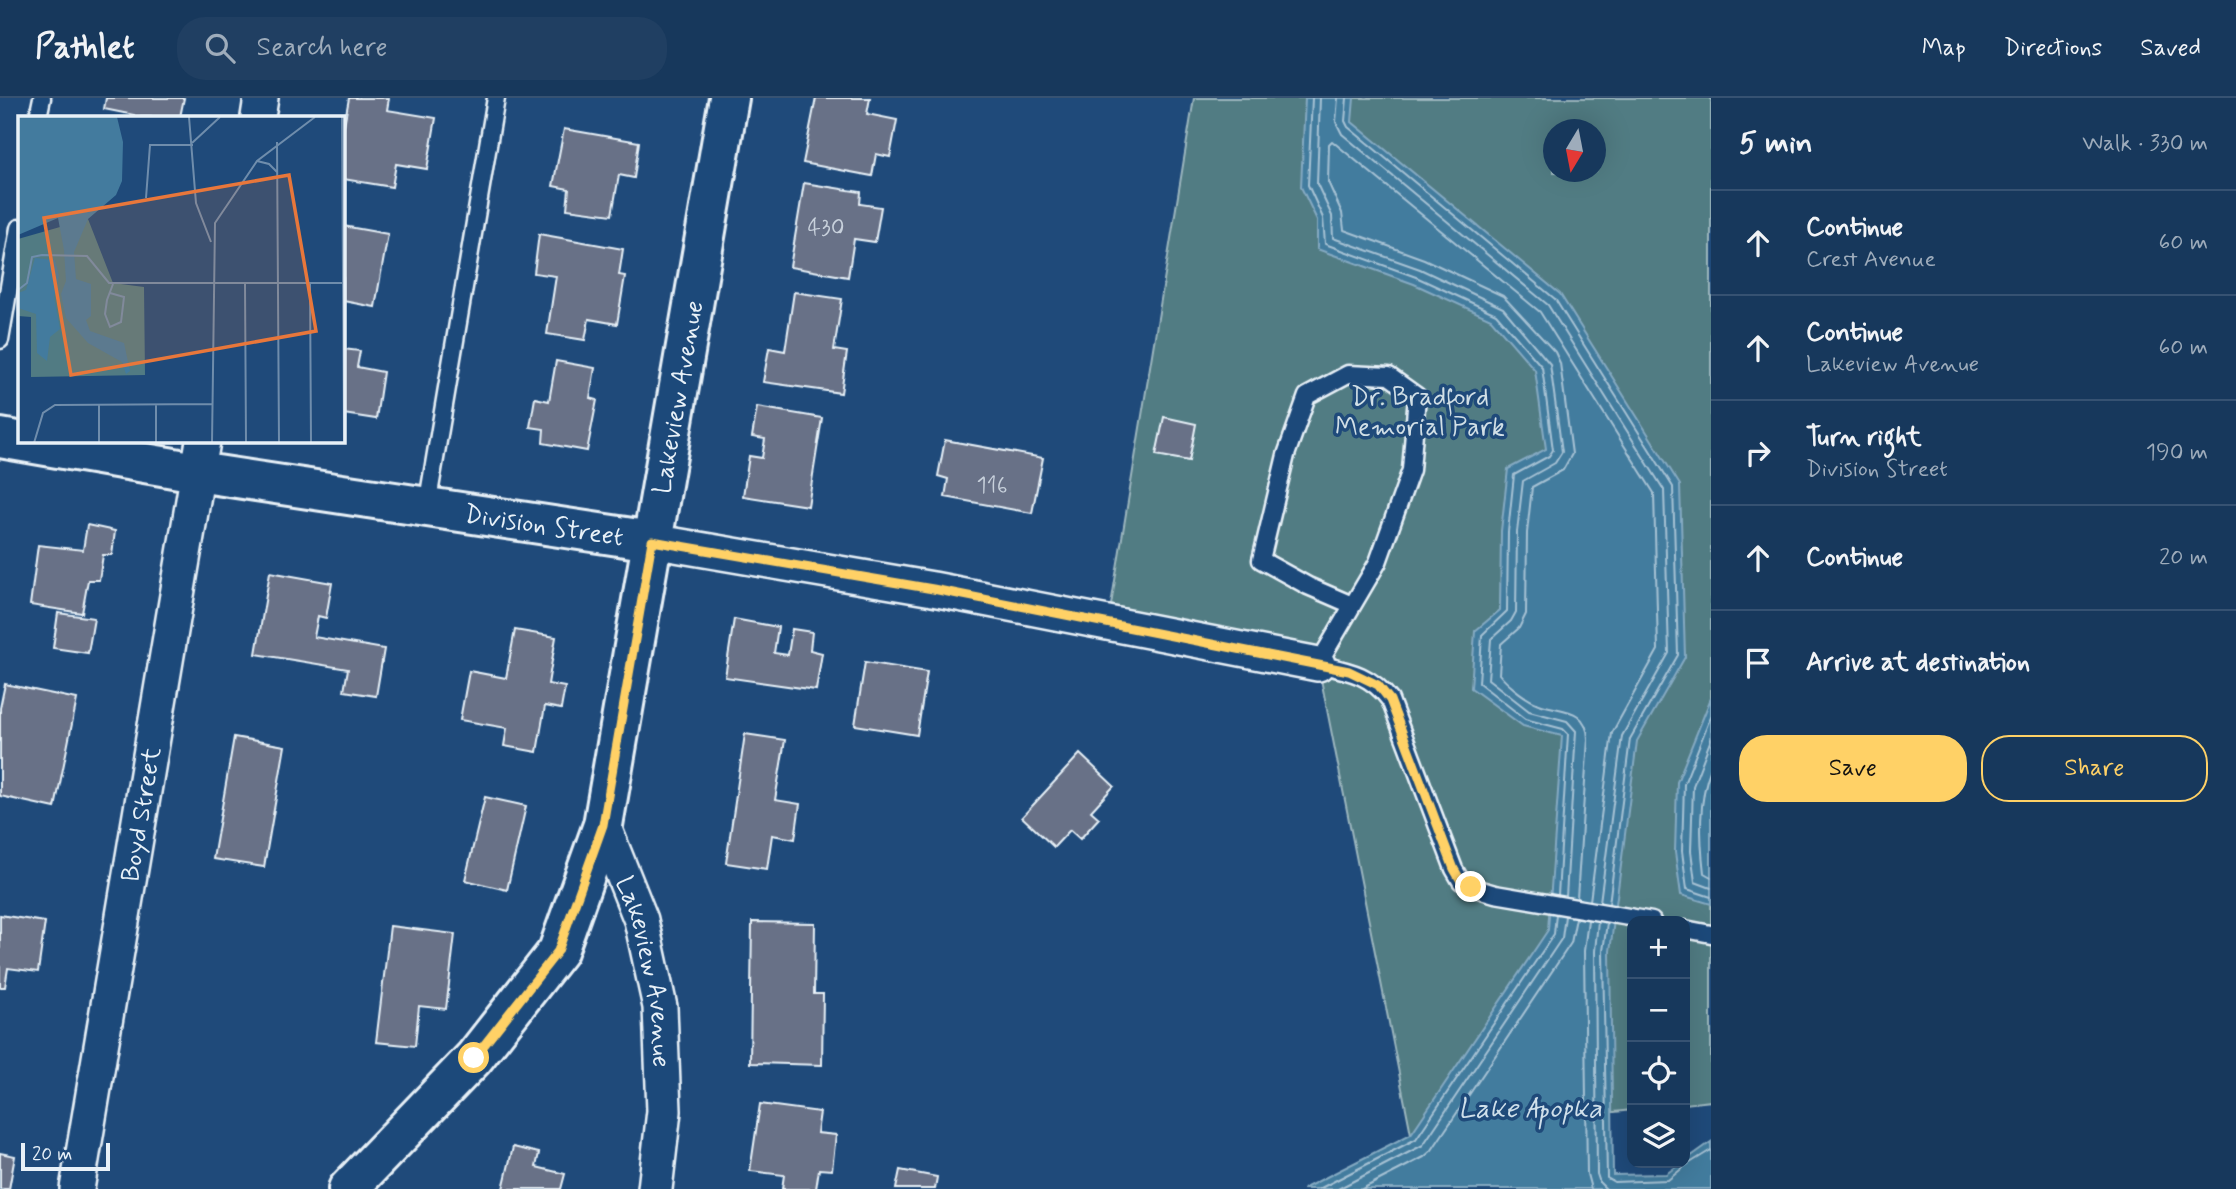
<!DOCTYPE html>
<html lang="en">
<head>
<meta charset="utf-8">
<style>
	body { margin:0; font-family:Mynerve,sans-serif; background:#203f62; color:#f1f3f6 }
	.controls { position:absolute; right:21px; bottom:21px; display:grid; overflow:hidden; border-radius:14px; box-shadow:0 7px 28px #0002 }
	.controls button { width:63px; height:63px; display:grid; place-items:center; padding:0; border:0; border-bottom:2px solid #365272; background:#17385c; color:#f1f3f6; font:35px sans-serif }
	.compass { position:absolute; left:1543px; top:21px; width:63px; height:63px; border-radius:50%; background:#17385c; box-shadow:0 7px 28px #0002; rotate:190deg }
	.scale { position:absolute; left:21px; bottom:18px; width:89px; box-sizing:border-box; padding-left:7px; border:4px solid #e8f1f8; border-top:0; font-size:19px; line-height:24px; white-space:nowrap; color:#e8f1f8; -webkit-text-stroke:5px #1f4a7a; paint-order:stroke }
	.stop { position:absolute; width:21px; height:21px; margin:-16px; border:5px solid #ffd166; border-radius:50%; background:#fff }
	.stop.end { background:#ffd166; border-color:#fff; box-shadow:0 2px 7px #0008 }
	.list { margin:0; padding:0; list-style:none }
	h2 { display:flex; justify-content:space-between; align-items:center; height:91px; margin:0; padding:0 28px; font-size:30px }
	h2 small { font-size:23px; font-weight:400; color:#9eacbb }
	.list li { display:grid; grid-template-columns:46px 1fr auto; gap:21px; align-items:center; box-sizing:border-box; height:105px; padding:0 28px; border-top:2px solid #365272 }
	.list b { display:block; font-size:26px; white-space:nowrap }
	.list p { margin:0; font-size:23px; white-space:nowrap; color:#9eacbb }
	.list em { font-size:23px; font-style:normal; color:#9eacbb }
	.actions { display:flex; gap:14px; padding:21px 28px }
	.actions a { flex:1; padding:16px 0; border:2px solid #ffd166; border-radius:28px; text-align:center; font-size:24px; color:#ffd166 }
	.actions .main { background:#ffd166; color:#111 }
	.icon { flex:none; width:38px; height:38px; fill:none; stroke:currentColor; stroke-width:2; stroke-linecap:round; stroke-linejoin:round }
	.map { position:relative; flex:none; width:1711px; height:1091px; overflow:hidden }
	header { display:flex; align-items:center; gap:42px; box-sizing:border-box; height:98px; padding:0 35px; background:#17385c; border-bottom:2px solid #365272 }
	header strong { font-size:33px }
	nav { display:flex; gap:38px; margin-inline-start:auto; font-size:24px }
	.search { width:490px; height:63px; background:#203f62; display:flex; align-items:center; gap:18px; box-sizing:border-box; padding:0 24px; border-radius:28px; color:#9eacbb; font-size:26px }
	main { display:flex }
	aside { flex:1; background:#17385c }
	.map>svg:first-child { display:block }
</style>
</head>
<body>
<header>
<strong>Pathlet</strong>
<div class="search"><svg class="icon" aria-label="search" viewBox="0 0 24 24"><circle cx="10" cy="10" r="6"/><path d="M15 15l6 6"/></svg>Search here</div>
<nav><a>Map</a><a>Directions</a><a>Saved</a></nav>
</header>
<main>
<div class="map">
<svg width="1711" height="1091" viewBox="0 0 1711 1091">
	<rect width="100%" height="100%" fill="#1f4a7a"/>
	<filter id="ink" filterUnits="userSpaceOnUse"><feTurbulence type="fractalNoise" baseFrequency=".0143" numOctaves="2"/><feDisplacementMap in="SourceGraphic" scale="14" xChannelSelector="R" yChannelSelector="G"/><feConvolveMatrix kernelMatrix="1 2 1 2 8 2 1 2 1" color-interpolation-filters="sRGB"/></filter>
	<g filter="url(#ink)">
		<!-- green -->
		<path fill="#517b83" stroke="#9cb6be" stroke-width="2" fill-rule="evenodd" d="M1194,0H1711V1003L1685,1006V823H1632V1012L1411,1036L1318,566L1111,507ZM1554,32H1596V74H1554Z"/>
		<!-- water -->
		<g fill="#437b9e" stroke="#85aac2" stroke-width="2">
			<path d="M1305,0H1354L1352,24L1560,196L1680,387L1685,559L1637,643L1610,853L1613,1077L1666,1076L1711,1044V1091H1303L1411,1036L1548,832L1562,638L1523,628L1471,590L1475,533L1500,512L1501,433L1508,371L1546,351L1535,272L1491,221L1414,186L1317,151V122L1301,89Z"/>
			<path d="M1711,600V806L1681,797L1675,754L1677,684Z"/>
		</g>
		<g fill="none" stroke-linecap="round" stroke-linejoin="round">
			<!-- shore -->
			<g stroke="#a6c2d4" stroke-width="2">
				<path d="M1312,0L1308,87L1323,120L1325,146L1416,179L1496,216L1542,269L1553,352L1549,358L1514,377L1508,434L1507,513L1482,537L1479,585L1525,621L1563,631L1568,636L1558,797"/>
				<path d="M1320,0L1317,86L1332,118L1333,140L1420,171L1503,210L1550,266L1562,354L1555,365L1523,383L1517,434L1516,514L1511,523L1491,541L1488,581L1529,613L1567,623L1576,633L1566,799"/>
				<path d="M1338,0L1336,24L1342,36L1548,207L1664,392L1669,555L1622,638L1600,804"/>
				<path d="M1347,0L1345,23L1348,29L1555,201L1673,389L1678,557L1630,641L1609,806"/>
				<path d="M1711,618L1684,686L1682,753L1687,791L1711,799"/>
				<path d="M1711,641L1693,688L1691,753L1695,784L1711,790"/>
				<path d="M1711,670C1698,702 1700,741 1704,775L1711,779"/>
				<path d="M1577,800L1588,641C1587,606 1556,615 1534,604C1522,598 1506,585 1499,576L1501,546L1519,530L1526,516L1527,435L1532,389L1563,372L1572,356L1560,265L1555,254L1503,198L1424,161L1344,132L1342,115L1328,84L1329,46L1332,43L1540,214L1654,395L1658,552L1612,635L1590,803"/>
				<path d="M1588,822L1584,853L1587,1076L1591,1091"/>
				<path d="M1598,823L1595,853L1597,1076L1600,1085L1606,1091"/>
				<path d="M1607,825L1603,853L1607,1080L1614,1084L1668,1082L1685,1068L1711,1052"/>
				<path d="M1319,1091L1416,1041L1554,836L1556,816"/>
				<path d="M1338,1091L1423,1047L1562,840L1565,818"/>
				<path d="M1362,1091L1424,1059L1432,1052L1571,845L1576,820"/>
			</g>
		</g>
		<!-- building -->
		<g fill="#677187" stroke="#e8f1f8" stroke-width="2">
			<path d="M106,0H184L180,19H134V17L104,11Z"/>
			<path d="M349,0H389L387,12L436,20L427,71L396,66L392,89L343,81V33Z"/>
			<path d="M816,0H870L867,16L897,22L890,59L876,56L872,78L803,65Z"/>
			<path d="M564,31L639,44L634,80L619,77L612,117L567,111L569,91L553,88Z"/>
			<path d="M804,85L861,94L860,106L881,109L875,144L854,141L848,179L790,169Z"/>
			<path d="M343,128L388,136L375,209L343,203Z"/>
			<path d="M539,136L623,151L619,177L625,178L617,226L589,221L585,242L547,236L556,178L534,175Z"/>
			<path d="M794,194L842,201L834,252L847,254L841,295L763,284L769,250L785,253Z"/>
			<path d="M343,251L360,253L357,269L383,274L376,321L343,316Z"/>
			<path d="M556,263L595,270L590,300L597,302L587,353L543,345L544,331L530,329L535,300L549,303Z"/>
			<path d="M757,309L822,320L808,408L743,398L749,358L762,360L765,341L752,339Z"/>
			<path d="M1164,319L1196,326L1189,363L1156,357Z"/>
			<path d="M945,342L1043,360L1032,415L945,399L948,381L938,378Z"/>
			<path d="M87,427L115,433L112,457H103L99,482H88L82,515L30,507L38,447L83,452Z"/>
			<path d="M270,474L332,485L326,520L318,518L314,539L384,551L376,598L344,593L348,571L256,556Z"/>
			<path d="M58,515L94,520L88,555L53,550Z"/>
			<path d="M734,521L778,529L774,555L788,557L792,531L812,534L810,552L822,555L816,592L725,579Z"/>
			<path d="M515,532L556,539L548,586L565,589L561,611L545,608L537,654L504,648L507,630L460,622L469,573L506,580Z"/>
			<path d="M865,564L927,574L917,637L855,627Z"/>
			<path d="M5,586L77,601L55,710L0,698V610Z"/>
			<path d="M745,636L785,642L775,702L800,706L795,741L772,737L767,771L726,765Z"/>
			<path d="M234,639L285,648L264,769L213,761Z"/>
			<path d="M1080,656L1114,688L1091,713L1099,720L1080,741L1070,732L1054,749L1022,719Z"/>
			<path d="M485,699L526,708L507,792L465,782Z"/>
			<path d="M0,817L45,824L38,874L8,870L5,889H0Z"/>
			<path d="M752,824L815,825L814,896H823L822,967L750,965Z"/>
			<path d="M390,828L455,836L446,911L419,908L415,948L376,944Z"/>
			<path d="M760,1006L820,1014L817,1035L836,1037L832,1072L819,1071L816,1091H782L784,1077L750,1073Z"/>
			<path d="M513,1049L539,1055L536,1069L565,1076L561,1091H503Z"/>
			<path d="M0,1055L15,1058L9,1091H0Z"/>
			<path d="M900,1072L937,1079L935,1091H896Z"/>
		</g>
		<g fill="none" stroke-linecap="round" stroke-linejoin="round">
			<!-- service casing -->
			<g stroke="#e8f1f8" stroke-width="21">
				<g id="service">
					<path d="M38,19L42,0"/>
					<path d="M0,242L19,130"/>
					<path d="M427,408L496,0"/>
					<path d="M1352,507L1308,488L1261,462L1286,357L1307,298L1348,276L1389,278L1417,298L1411,372L1378,464L1318,566C1349,573 1370,576 1390,602L1454,771L1461,783L1471,789L1495,796L1652,823"/>
					<path d="M1685,831L1711,836"/>
				</g>
			</g>
			<!-- minor casing -->
			<g stroke="#e8f1f8" stroke-width="38">
				<g id="minor">
					<path d="M258,19L261,0"/>
					<path d="M652,443L933,491L1318,566"/>
					<path id="s1" d="M603,727L641,822L660,909L664,1013L655,1091"/>
					<path id="s2" d="M77,1091L203,343"/>
				</g>
			</g>
			<!-- tertiary casing -->
			<g stroke="#e8f1f8" stroke-width="44">
				<g id="tertiary">
					<path id="s3" d="M0,340L197,374L652,443"/>
					<path id="s4" d="M348,1091L474,960L558,853L603,727L729,0"/>
				</g>
			</g>
			<!-- service -->
			<use href="#service" stroke="#1f4a7a" stroke-width="16"/>
			<!-- minor -->
			<use href="#minor" stroke="#1f4a7a" stroke-width="33"/>
			<!-- tertiary -->
			<use href="#tertiary" stroke="#1f4a7a" stroke-width="38"/>
		</g>
	</g>
	<g fill="none" stroke-linecap="round" stroke-linejoin="round" filter="url(#ink)">
		<!-- route -->
		<path stroke="#ffd166" stroke-width="9" d="M474,960L558,853L603,727L652,443L933,491L1349,573L1378,587L1390,602L1454,771L1461,783L1471,789"/>
	</g>
	<g text-anchor="middle" stroke-width="7" stroke-linejoin="round" paint-order="stroke">
		<!-- number labels -->
		<g font-size="23" fill="#c8d1dc">
			<text x="826" y="136">430</text>
			<text x="992" y="394">116</text>
		</g>
		<!-- park labels -->
		<g font-size="26" fill="#d1dfe6" stroke="#1f4a7a">
			<text x="1420" y="307">Dr. Bradford<tspan x="1420" dy="30">Memorial Park</tspan></text>
		</g>
		<!-- street labels -->
		<g font-size="26" fill="#e8f1f8" stroke="#1f4a7a">
			<text dy="9" stroke="none"><textPath href="#s4" startOffset="886">Lakeview Avenue</textPath></text>
			<text dy="9" stroke="none"><textPath href="#s3" startOffset="551">Division Street</textPath></text>
			<text dy="9" stroke="none"><textPath href="#s2" startOffset="380">Boyd Street</textPath></text>
			<text dy="9" stroke="none"><textPath href="#s1" startOffset="154">Lakeview Avenue</textPath></text>
		</g>
		<!-- water labels -->
		<g font-size="28" font-style="italic" fill="#cfdfea" stroke="#1f4a7a">
			<text x="1530" y="1019">Lake Apopka</text>
		</g>
	</g>
	<!-- overview -->
	<g transform="translate(18 18)">
		<rect width="327" height="327" fill="#1f4a7a"/>
		<path d="M70,103L95,167L126,171L127,259L13,261V201L0,200V123Z" fill="#517b83"/>
		<path d="M0,1H99L105,26L104,65L98,79L70,103L56,136L58,163L73,168V200L68,204L72,215L106,227L112,255L108,258L104,246L70,227L48,202L43,178L48,165L46,134L40,102L0,119ZM17,142L37,144L41,160L36,181L42,213L32,221L29,245L19,237L18,198L0,192V177L8,174Z" fill="#437b9e"/>
		<path fill="none" stroke="#6f8dac" stroke-width="2" d="M171,1L178,87L193,126M324,1L326,327M259,26L261,327M174,27L202,1M239,45L251,48L259,56M128,82L132,29H175M292,167L293,327M227,168L228,327M0,174L9,167L14,141L24,139L69,140L91,167H328M92,177L106,181L103,206L92,211L87,198L89,184L95,168M138,288V327M81,289V327M16,327L25,297L37,289L194,288M194,327L197,107L239,45L297,1"/>
		<path fill="#e8773b" fill-opacity="0.15" stroke="#e8773b" stroke-width="3.5" d="M271,59L298,215L53,259L26,102Z"/>
		<rect width="327" height="327" fill="none" stroke="#e8f1f8" stroke-width="3.5"/>
	</g>
</svg>
<div class="controls">
<button>+</button>
<button>−</button>
<button><svg class="icon" aria-label="locate" viewBox="0 0 24 24"><circle cx="12" cy="12" r="6"/><path d="M12 2v4M12 18v4M2 12h4M18 12h4"/></svg></button>
<button><svg class="icon" aria-label="layers" viewBox="0 0 24 24"><path d="M12 4l9 5-9 5-9-5zM3 14l9 5 9-5"/></svg></button>
</div>
<svg class="compass" viewBox="-18 -18 36 36"><path d="M0-13l5 13h-10z" fill="#e53935"/><path d="M0 13l5-13h-10z" fill="#9eacbb"/></svg>
<div class="scale">20 m</div>
<div class="stop" style="left:474px;top:960px"></div>
<div class="stop end" style="left:1471px;top:789px"></div>
</div>
<aside>
<h2>5 min<small>Walk · 330 m</small></h2>
<ul class="list">
<li><svg class="icon" aria-label="ahead" viewBox="0 0 24 24"><path d="M12 20V5M6 11l6-6 6 6"/></svg><div><b>Continue</b><p>Crest Avenue</p></div><em>60 m</em></li>
<li><svg class="icon" aria-label="ahead" viewBox="0 0 24 24"><path d="M12 20V5M6 11l6-6 6 6"/></svg><div><b>Continue</b><p>Lakeview Avenue</p></div><em>60 m</em></li>
<li><svg class="icon" aria-label="right" viewBox="0 0 24 24"><path d="M7 20v-9h11M14 6l5 5-5 5"/></svg><div><b>Turn right</b><p>Division Street</p></div><em>190 m</em></li>
<li><svg class="icon" aria-label="ahead" viewBox="0 0 24 24"><path d="M12 20V5M6 11l6-6 6 6"/></svg><div><b>Continue</b></div><em>20 m</em></li>
<li><svg class="icon" aria-label="arrive" viewBox="0 0 24 24"><path d="M6 21V4h12l-3 4 3 4H6"/></svg><div><b>Arrive at destination</b></div></li>
</ul>
<div class="actions"><a class="main">Save</a><a>Share</a></div>
</aside>
</main>
</body>
</html>
